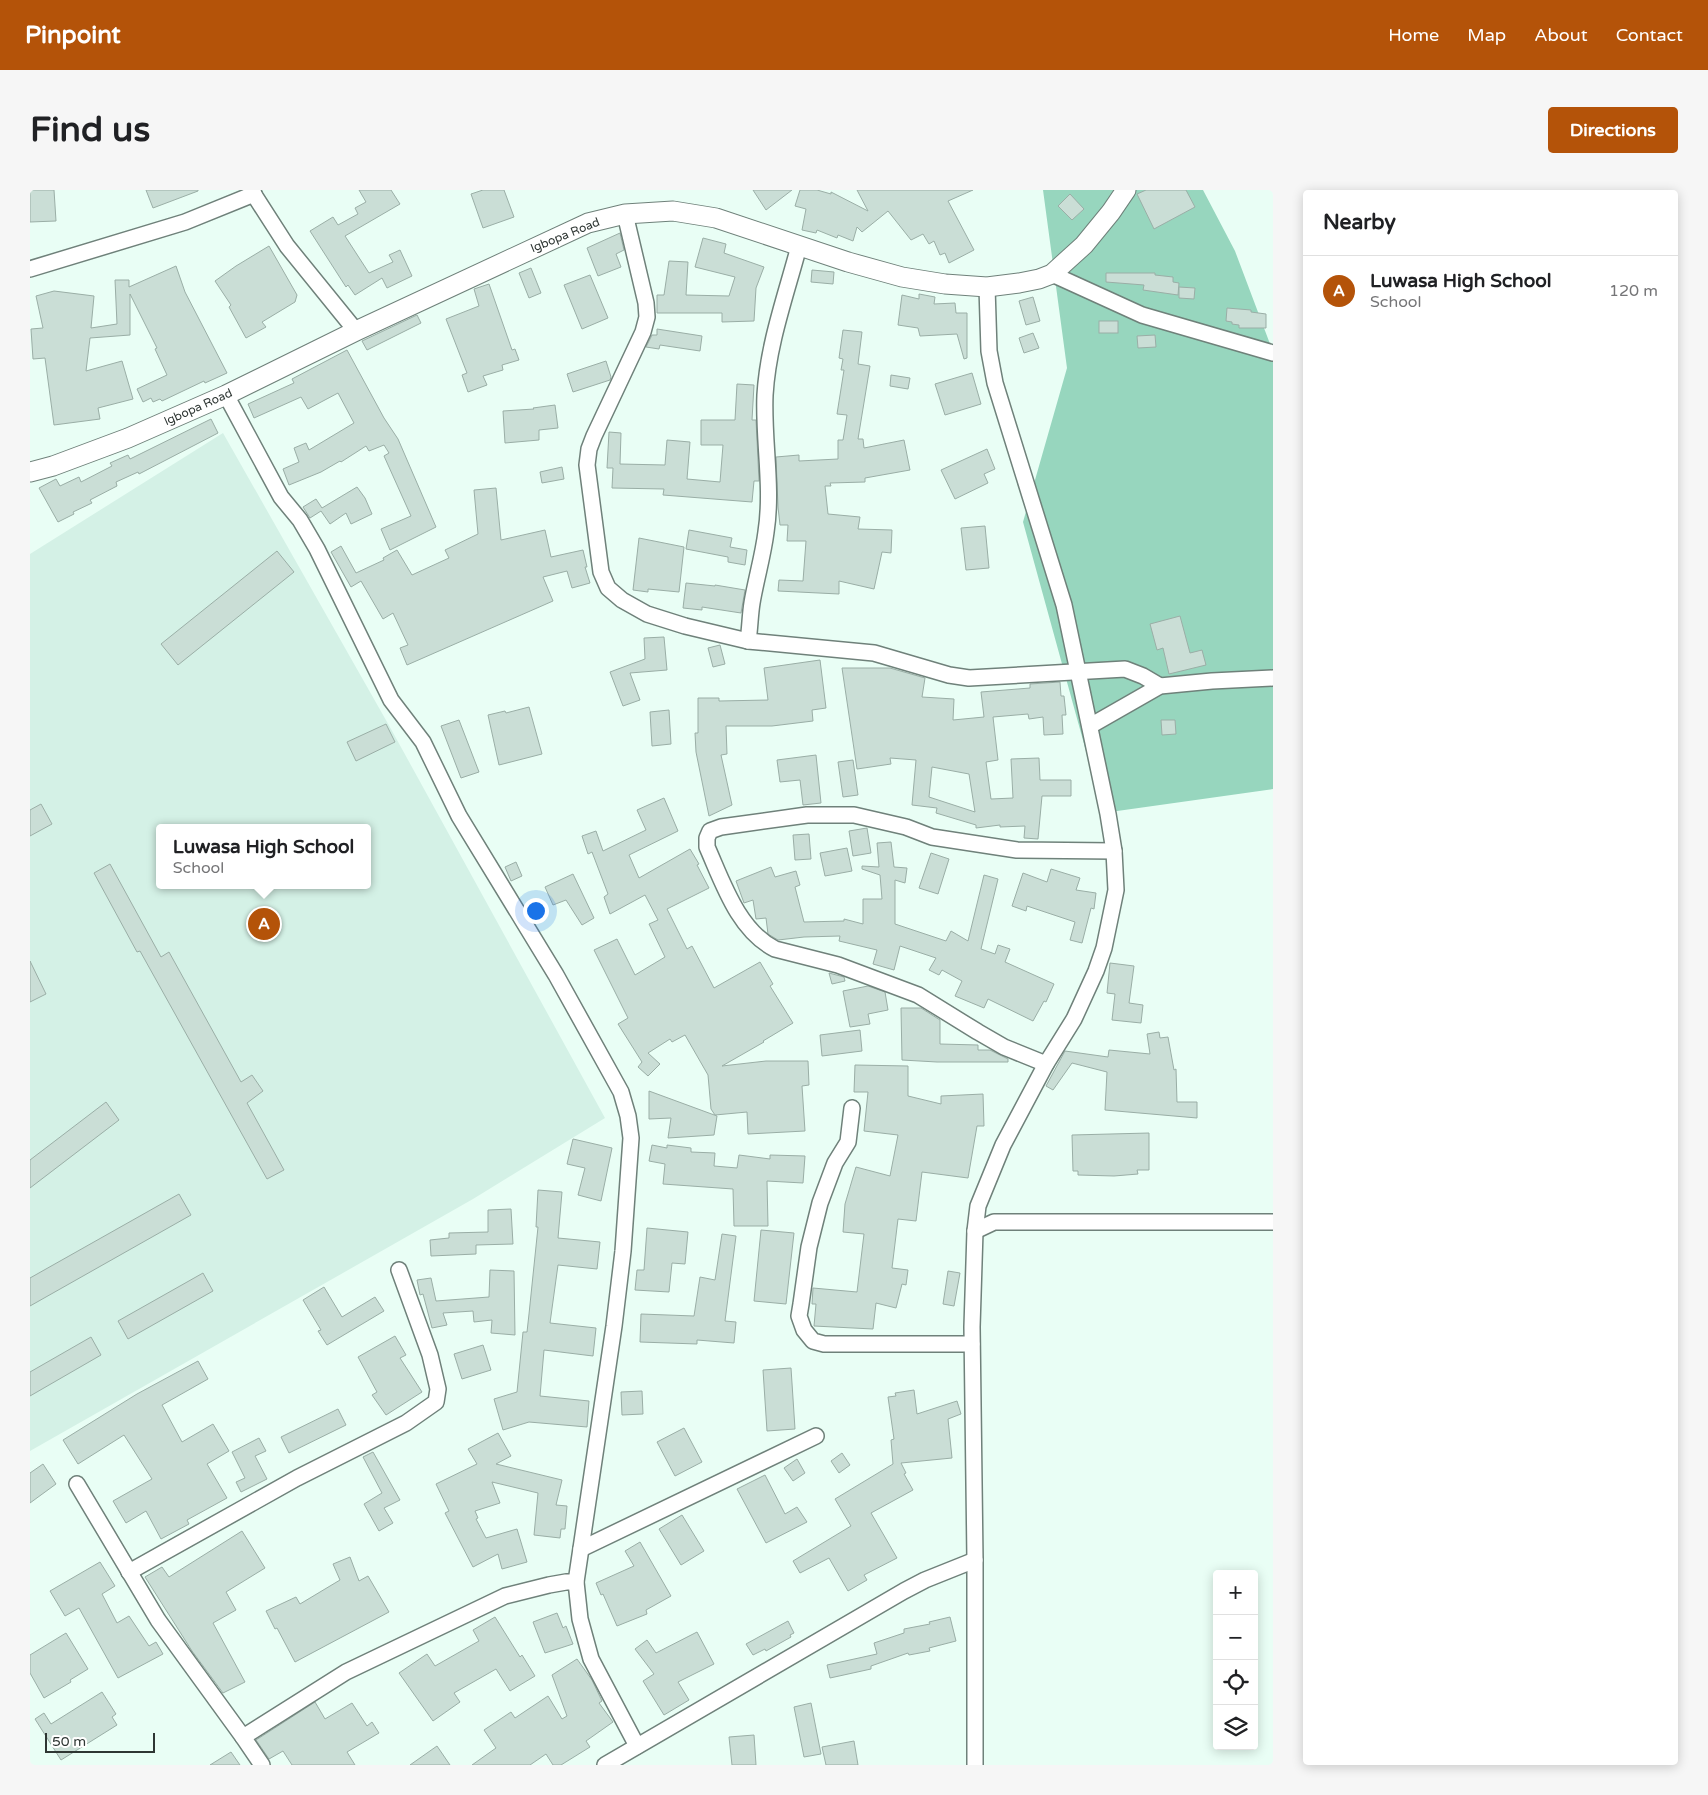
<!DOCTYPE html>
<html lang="en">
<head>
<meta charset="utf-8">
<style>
	body { margin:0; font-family:"Varela Round",sans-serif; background:#f6f6f6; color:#202124 }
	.controls { position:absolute; right:15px; bottom:15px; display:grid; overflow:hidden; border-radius:5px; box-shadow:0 2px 12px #0003 }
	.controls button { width:45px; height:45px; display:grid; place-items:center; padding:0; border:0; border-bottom:1px solid #e0e0e0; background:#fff; color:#202124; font:25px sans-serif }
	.scale { position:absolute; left:15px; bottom:12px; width:110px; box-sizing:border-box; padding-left:5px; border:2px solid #2e3633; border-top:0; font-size:14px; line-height:18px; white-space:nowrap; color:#2e3633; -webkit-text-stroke:4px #fff; paint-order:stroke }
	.you { position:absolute; left:505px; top:720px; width:18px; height:18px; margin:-12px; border:4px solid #fff; border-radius:50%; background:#1a73e8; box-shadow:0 0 0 8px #1a73e833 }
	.badge { display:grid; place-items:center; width:32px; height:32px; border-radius:50%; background:#b45309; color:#fff; font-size:16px; font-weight:700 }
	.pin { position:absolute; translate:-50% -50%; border:2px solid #fff; box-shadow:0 1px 5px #0006 }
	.popup { position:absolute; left:126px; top:634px; width:215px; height:65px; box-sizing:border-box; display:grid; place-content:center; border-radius:5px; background:#fff; filter:drop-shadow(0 1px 4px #0005); font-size:16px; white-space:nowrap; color:#757577 }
	.popup b { font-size:19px; color:#202124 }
	.popup::after { content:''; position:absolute; left:50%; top:100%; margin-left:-10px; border:10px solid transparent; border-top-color:#fff }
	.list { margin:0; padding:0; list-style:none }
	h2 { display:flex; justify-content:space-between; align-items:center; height:65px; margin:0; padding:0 20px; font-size:21px }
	h2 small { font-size:16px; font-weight:400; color:#757577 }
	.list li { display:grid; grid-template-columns:32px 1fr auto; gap:15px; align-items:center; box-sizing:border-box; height:70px; padding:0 20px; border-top:1px solid #e0e0e0 }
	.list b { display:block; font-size:19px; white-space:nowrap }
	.list p { margin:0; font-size:16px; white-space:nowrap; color:#757577 }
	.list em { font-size:16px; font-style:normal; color:#757577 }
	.icon { flex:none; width:28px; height:28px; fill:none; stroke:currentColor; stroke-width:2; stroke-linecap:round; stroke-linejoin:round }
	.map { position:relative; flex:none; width:1243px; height:1575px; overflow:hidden; border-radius:5px }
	header { display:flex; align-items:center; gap:30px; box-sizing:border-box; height:70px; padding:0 25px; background:#b45309; color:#fff }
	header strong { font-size:24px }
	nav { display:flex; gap:28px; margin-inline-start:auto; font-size:18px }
	.intro { display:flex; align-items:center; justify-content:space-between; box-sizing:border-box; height:120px; padding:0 30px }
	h1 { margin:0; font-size:35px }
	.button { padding:12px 22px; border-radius:5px; background:#b45309; color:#fff; font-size:18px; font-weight:700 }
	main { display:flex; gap:30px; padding:0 30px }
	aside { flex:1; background:#fff; border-radius:5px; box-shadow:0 2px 12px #0003 }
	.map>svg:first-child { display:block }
</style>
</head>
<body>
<header>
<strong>Pinpoint</strong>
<nav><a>Home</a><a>Map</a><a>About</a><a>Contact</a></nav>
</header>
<div class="intro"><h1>Find us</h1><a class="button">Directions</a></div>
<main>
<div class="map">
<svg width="1243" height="1575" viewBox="0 0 1243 1575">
	<rect width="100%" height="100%" fill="#e9fef5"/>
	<!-- built -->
	<path fill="#d4f1e6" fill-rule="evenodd" d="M193,243L361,539L575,928L443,1009L0,1261V364ZM130,638H338V695H130Z"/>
	<!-- green -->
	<path fill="#97d6be" d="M1013,0H1173L1205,61L1243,162V599L1073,623L993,332L1037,178Z"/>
	<!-- building -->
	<g fill="#caded6" stroke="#9aaea6" fill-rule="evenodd">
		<path d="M0,0H24L26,31L0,32Z"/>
		<path d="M116,0H168V1L123,18Z"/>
		<path d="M329,0H361L370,14L315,46L339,83L363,72L359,65L370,60L382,86L357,98L352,88L325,105L318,95L316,97L280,41L303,27L308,35L328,24L325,18L336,12Z"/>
		<path d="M453,0H474L484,27L453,38L441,4Z"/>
		<path d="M723,0H762L736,20Z"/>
		<path d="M770,0H787L801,4V2L838,21L827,0H943L918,11L944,60L919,73L915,63L910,65L904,51L899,54L893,44L881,50L858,21L832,42L827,37L823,51L808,45L807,48L787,40L786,43L772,40L776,19L765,16Z"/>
		<path d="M1116,0H1156L1165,17L1124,39L1107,4Z"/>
		<path d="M1040,4L1054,19L1042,30L1028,16Z"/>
		<path d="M590,43L594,60L586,64L591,77L568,86L557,58Z"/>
		<path d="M673,48L696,54L694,63L734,77L726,98L724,131L692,132V123H627V105H634L639,71L658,72L656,105L699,106L705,87L665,77Z"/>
		<path d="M239,56L267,105L265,112L232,132L236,137L216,148L199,117L201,115L185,91L206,76Z"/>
		<path d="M146,76L155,102L197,183L175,193L174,191L132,211L130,209L123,212L121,208L113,212L107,199L137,185L125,159L127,158L100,104V145L60,148L56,181L92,171L103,209L68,218L70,229L24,235L15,168L3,169L1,139L13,138L6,106L24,101L64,106L61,138L87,134L85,90H99V97Z"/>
		<path d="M501,78L511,103L499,108L489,83Z"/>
		<path d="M782,80L804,82L803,94L781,92Z"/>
		<path d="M1076,83H1125V85L1143,87V92L1149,93L1148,105L1113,100L1114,95L1076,92Z"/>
		<path d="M560,85L578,128L552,139L534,95Z"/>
		<path d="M459,94L482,160L485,159L489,170L472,175L473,180L453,186L457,195L438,202L432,185L437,183L416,129L449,116L444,99Z"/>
		<path d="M1149,97L1165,98L1164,109L1149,108Z"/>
		<path d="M889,104L905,107L904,114L925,113L926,123H937V168L934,169L927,144L890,146L888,138L868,135L872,105L889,109Z"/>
		<path d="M1003,107L1010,131L996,135L989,111Z"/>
		<path d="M1197,118L1221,120V122L1236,124V138H1209V135L1202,134V132L1196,131Z"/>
		<path d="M387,125L391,133L337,160L332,151Z"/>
		<rect x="1069" y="131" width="19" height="12"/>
		<path d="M627,139L672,146L670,161L630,155L629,159L616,157L622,145H627Z"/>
		<path d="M813,140L832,142L828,174L840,176L828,249H833L834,258L874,250L880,280L835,288V292L800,293L801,296H795L798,324L830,327L828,339L862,340L861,363L852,362L844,399L809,391V404L748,401L749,390L773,391L776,351H757L758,335H750L748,317L746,267L769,265V271L808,269V250H813L817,225L807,224L814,180H811L813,169L809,168Z"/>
		<path d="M1003,143L1009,158L994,163L989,148Z"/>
		<path d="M1125,145L1126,157L1108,158L1107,146Z"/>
		<path d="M317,160L354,228L368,249L406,337L360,360L351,339L381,326L354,266L359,263L354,255L339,261L336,256L311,272L310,271L291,282L259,295L253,279L269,272L264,258L276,253L279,260L324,233L308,203L278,219L271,207L224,228L218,214L264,193L262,189Z"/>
		<path d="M576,171L581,187L580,190L543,202L537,184Z"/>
		<path d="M942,183L951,214L915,225L905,194Z"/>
		<path d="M861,185L880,188L878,199L860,196Z"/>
		<path d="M707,194L724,195L722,230H726L729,291H724L722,312L633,305L634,299L582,298L583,278H577L579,242L591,243L590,274L635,275L637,250L660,252L657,289L690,292L693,255H671V230H705Z"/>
		<path d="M525,215L528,238L509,240V250L475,253L473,221L504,219L503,218Z"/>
		<path d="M181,229L188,243L109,284L108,282L86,292L87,296L60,310L62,313L43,322L44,324L28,332L9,298L26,289L30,296L49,287L51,292L82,276L80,273L98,265L100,269Z"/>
		<path d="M957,259L965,279L954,284L958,293L925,309L911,280Z"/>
		<path d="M532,277L534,289L512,293L510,282Z"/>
		<path d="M327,297L335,308L342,324L321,334L316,323L300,334L291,321L280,328L273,317L286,309L292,318Z"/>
		<path d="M466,298L471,350L515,340L521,367L553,360L557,377H555L560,393L542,398L537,381L513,387L523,411L377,475L370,458L378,455L363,423L353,429L331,391L321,397L301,362L311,356L326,383L354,370L353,368L367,360L382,385L419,368L415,360L448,344L444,300Z"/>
		<path d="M955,336L959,378L936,380L931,338Z"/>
		<path d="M659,340L702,348L700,357L717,360L715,375L698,372V367L656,359Z"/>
		<path d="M609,348L654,357L649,402L618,399V402L603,400Z"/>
		<path d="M247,361L264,382L148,475L131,454Z"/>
		<path d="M656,393L685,396V395L715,400L711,423L672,417V420L653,418Z"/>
		<path d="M1150,426L1160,463L1172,460L1176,475L1139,484L1133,458L1127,460L1120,434Z"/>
		<path d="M634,447L637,480L600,483L610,510L593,516L580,482L615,469L614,448Z"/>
		<path d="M690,455L695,474L683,477L678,458Z"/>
		<path d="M790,470L796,518L782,520L783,531L742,536H696L697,564L691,565L702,615L679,626L666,562L665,543H668V508H689V511L738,510L734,478Z"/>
		<path d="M812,478H860L895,488L892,507L924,509L923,530L954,527L951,502L1000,498V494L1030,492L1031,506H1034L1036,525H1032L1033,544L1014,545L1013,527L999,529L998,524L963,527L968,570L956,572L961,609L983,608L981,569L1009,568L1010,590H1041V606H1012L1008,649L994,648L995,636L970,637V635L946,638V635L906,623L907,618L882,615L886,570L860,568L861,574L827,579ZM902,577L939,584L945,622L899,607Z"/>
		<path d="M499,517L512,564L469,575L458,525L475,521L476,523Z"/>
		<path d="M639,520L641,554L622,556L620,522Z"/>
		<path d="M429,530L449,582L431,588L411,536Z"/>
		<path d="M1131,530H1145L1146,544L1132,545Z"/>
		<path d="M356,534L365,552L326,571L317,552Z"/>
		<path d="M786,565L791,613L773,615L770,590L750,592L747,570Z"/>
		<path d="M823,570L828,605L813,607L808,572Z"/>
		<path d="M634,608L648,641L599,665L609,688L660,659L669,674L667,675L679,698L637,719L657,759L662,756L684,798L730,772L743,794L740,796L763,833L733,851L734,852L692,876L736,871H778L779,895L772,896L775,941L718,944L717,922L685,925L681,919L678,885L655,845L642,852L640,849L618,863L630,874L618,886L608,877L612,872L588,834L598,828L564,760L587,749L605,785L635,767L619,734L628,730L615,705L580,724L574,707L578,704L562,662L558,664L552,646L566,641L573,661L616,640L607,620Z"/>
		<path d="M11,614L22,634L0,646V620Z"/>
		<path d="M837,638L841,663L823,666L819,641Z"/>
		<path d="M779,644L781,669L765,670L763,645Z"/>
		<path d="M861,652L864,677L877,678L875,693L865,690V734L916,751L921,741L938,751L954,685L968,689L951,759L965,764L968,755L980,759L975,772L1024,794L1016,812L1014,811L1003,831L958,809L954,818L925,806L932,791L912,780L909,785L899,780L906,768L870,756L864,780L843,774L847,760L809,751L810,746L774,747L748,750L738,744L736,728L726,729L723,710L714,713L706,691L741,677L745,687L766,681L770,695L765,697L774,732L814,731V729L833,734V709H852L850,685L832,679V676L849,677L847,653Z"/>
		<path d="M817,658L822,681L795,686L790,663Z"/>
		<path d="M901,663L919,669L908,704L889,698Z"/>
		<path d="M486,672L492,686L481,691L475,677Z"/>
		<path d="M80,674L131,767L139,762L211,892L222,885L233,901L217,913L254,980L237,989L110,761L107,762L64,683Z"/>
		<path d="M1021,679L1050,688L1046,700L1066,703L1064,719L1061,718L1052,753L1040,750L1045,732L997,716L996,721L982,716L993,683L1017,692Z"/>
		<path d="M543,684L564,728L552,735L536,710L523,715L515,697Z"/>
		<path d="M0,771L16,804L0,812Z"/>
		<path d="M1080,773L1104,776L1099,813L1113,815L1111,833L1082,830L1085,804L1077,803Z"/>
		<path d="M799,783L814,787L815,791L802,794Z"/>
		<path d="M838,796L855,802L858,820L838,824L840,834L820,837L813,801Z"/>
		<path d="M871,818H891L910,830V854L948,855V860H960L978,869V872H907L872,870Z"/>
		<path d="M830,840L832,861L792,866L790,845Z"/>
		<path d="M1129,842L1130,848L1138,847L1144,880L1146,879L1147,912H1167V928L1075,920L1077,882L1042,873L1023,900L1016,896L1035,861L1078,867L1079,860L1120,864L1117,844Z"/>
		<path d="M825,875L878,876V906L911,914V906L953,904L954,936H947L938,988L892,982L886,1031L868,1029L862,1078L878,1080L876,1095L872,1094L866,1118L846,1113L843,1139L784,1136L786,1114H782L783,1098L827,1102L834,1044L813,1042L815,1014L826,977L860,986L868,945L834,941L838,902H824Z"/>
		<path d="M619,901L687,926L684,945L638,948L641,928L619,929Z"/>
		<path d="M76,912L89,930L0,998V970Z"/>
		<path d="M1119,943V980H1107L1108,984L1084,986L1048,985V981H1043L1042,945Z"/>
		<path d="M543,949L582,958L571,1011L548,1005L555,978L537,974Z"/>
		<path d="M622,955L637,958V955L661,958V962L685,963L684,976L707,978L709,965L740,969V965L775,966L773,993L737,991L738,1036H704L703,999L633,994L635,974L619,971Z"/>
		<path d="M508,1000L532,1002L528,1048L570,1052L567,1079L528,1075L520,1133L566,1138L563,1166L514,1160L510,1206L559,1211L557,1237L499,1232L473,1240L464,1209L487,1202L493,1142H497L499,1124L508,1037H506Z"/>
		<path d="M149,1004L161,1025L0,1116V1088Z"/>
		<path d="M481,1019L483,1054L446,1055V1064L401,1066L400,1050L419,1048V1043L458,1042V1020Z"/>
		<path d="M617,1038L658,1042L655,1074L642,1073L639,1102L605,1100L607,1080H614Z"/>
		<path d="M731,1040L764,1043L756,1114L724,1111Z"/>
		<path d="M692,1044L706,1046L695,1131L706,1132L704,1153L667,1150V1154L610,1152L611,1124L664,1126L670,1087L685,1090Z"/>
		<path d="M460,1080L484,1081L485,1145L461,1143L462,1130L444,1132L443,1121L413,1123L417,1135L402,1138L393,1104L390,1105L387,1090L401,1088L406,1111L459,1107Z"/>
		<path d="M918,1081L930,1083L924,1116L913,1114Z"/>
		<path d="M173,1083L183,1101L98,1149L88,1131Z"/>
		<path d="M294,1097L312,1127L345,1107L354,1121L297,1155L288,1141L291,1140L273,1110Z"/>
		<path d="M365,1146L376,1165L370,1168L392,1202L356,1225L342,1205L347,1202L328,1167Z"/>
		<path d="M61,1147L71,1165L0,1206V1182Z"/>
		<path d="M453,1155L461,1180L432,1189L424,1164Z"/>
		<path d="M168,1171L178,1189L132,1215L152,1252L183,1234L199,1261L177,1274L197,1308L157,1330L159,1334L131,1349L116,1321L96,1333L83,1311L122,1289L94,1245L48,1274L33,1250L107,1204Z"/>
		<path d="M761,1178L765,1239L737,1241L733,1180Z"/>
		<path d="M884,1200L887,1224L927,1211L931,1224L918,1229L922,1268L871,1273L876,1283L874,1284L883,1300L841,1323L867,1368L834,1385L837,1390L818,1401L799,1368L770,1383L763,1371L821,1336L805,1309L863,1274L861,1250L864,1249L858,1207L866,1206L865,1203Z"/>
		<path d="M612,1201L613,1224L592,1225L591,1202Z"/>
		<path d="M308,1219L316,1235L259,1263L251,1247Z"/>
		<path d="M654,1238L672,1272L645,1286L627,1252Z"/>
		<path d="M468,1243L481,1266L466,1274L532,1290L526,1315L537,1316L535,1339H531L530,1348L504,1345L508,1303L462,1292L470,1313L445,1321L448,1328L446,1329L456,1348L487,1339L497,1372L472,1379L468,1364L443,1377L415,1323L419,1321L406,1294L447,1274L438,1259Z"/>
		<path d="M229,1248L236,1261L225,1266L237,1289L211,1302L206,1292L215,1288L202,1262Z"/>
		<path d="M343,1262L370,1310L354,1318L363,1333L349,1341L334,1314L352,1303L333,1267Z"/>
		<path d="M812,1263L820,1275L809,1283L801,1271Z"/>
		<path d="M767,1269L775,1283L763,1291L754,1278Z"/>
		<path d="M13,1274L26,1294L0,1313V1283Z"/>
		<path d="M735,1285L755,1324L767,1317L777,1332L736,1353L707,1299Z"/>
		<path d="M652,1325L674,1361L651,1375L629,1339Z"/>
		<path d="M212,1341L235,1378L196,1402L206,1420L183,1433L215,1492L193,1503L162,1461L115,1387L132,1377L139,1387Z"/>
		<path d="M610,1352L641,1406L616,1420L617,1424L587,1436L573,1404L571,1405L566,1393L604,1376L595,1361Z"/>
		<path d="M320,1367L329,1391L338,1386L359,1422L265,1472L247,1438L245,1439L236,1421L266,1407L270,1414L310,1390L303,1374Z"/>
		<path d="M70,1372L85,1396L72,1404L87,1433L99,1426L119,1456L126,1452L133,1464L88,1488L49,1418L35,1426L20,1401Z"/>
		<path d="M527,1423L533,1438L536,1436L543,1454L515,1463L503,1432Z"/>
		<path d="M465,1427L490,1467L492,1465L505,1486L480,1501L466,1479L424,1503L430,1512L403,1531L369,1483L397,1464L405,1476L449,1451L443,1440Z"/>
		<path d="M920,1427L926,1451L899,1458L900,1461L879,1465L878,1463L841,1476V1479L800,1488L797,1475L847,1464L844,1453L874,1443V1439L900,1434L899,1432Z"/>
		<path d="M758,1431L764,1443L760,1445L761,1447L736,1461L735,1459L723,1465L716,1454Z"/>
		<path d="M667,1442L684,1474L648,1492L659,1510L634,1525L613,1491L624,1484L605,1459L617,1450L626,1463Z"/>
		<path d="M36,1443L58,1479L40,1490L41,1492L14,1508L0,1483V1465Z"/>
		<path d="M547,1469L562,1490L572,1511L569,1513L583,1532L556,1551L560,1557L531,1575H523L516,1564L500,1575H442L466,1558L454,1540L481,1522L485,1528L518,1506L532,1529L537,1526L522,1485Z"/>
		<path d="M72,1502L86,1524L82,1527L87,1535L31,1570L5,1529L14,1523L21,1534Z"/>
		<path d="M285,1512L295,1529L322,1513L337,1536L342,1532L349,1543L317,1562L325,1575H262L253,1561L239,1569L226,1550Z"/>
		<path d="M781,1513L791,1564L774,1567L764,1517Z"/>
		<path d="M724,1545L726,1575H702L699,1547Z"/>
		<path d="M824,1551L828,1575H796L792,1557Z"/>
		<path d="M407,1556L420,1575H380Z"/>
		<path d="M201,1562L210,1575H180Z"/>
	</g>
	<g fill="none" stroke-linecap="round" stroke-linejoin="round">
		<!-- minor casing -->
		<g stroke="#6f817a" stroke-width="18">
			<g id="minor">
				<path d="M221,0L257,56L326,141"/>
				<path d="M595,24L616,113L617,127L613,142L564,246L559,259L557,275L571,382L578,398L592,410L617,424L655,436L718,451L844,463L919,485L939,488L1095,479L1113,486L1130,496"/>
				<path d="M0,79L155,32L224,4"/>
				<path d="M1022,84L1112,125L1243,163"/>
				<path d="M196,205L251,307L270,330L287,359L361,510L393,552L429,626L526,785L591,902L598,926L601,948L593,1061L584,1136L546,1392L550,1429L561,1469L607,1556"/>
				<path d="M718,451C720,438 720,425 722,413C726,389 733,366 736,342C743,297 733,250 735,205C738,154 756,105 769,56"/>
				<path d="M1060,536L1130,496L1182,491L1243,488"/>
				<path d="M1016,874L974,857L948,842L888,805L808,775L745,759C708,740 693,693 677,657V648L680,641L691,637L777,625H824L876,637L902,647L987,660L1084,661"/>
				<path d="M822,918L818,952L805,973L790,1013L779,1057L771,1114L769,1126L774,1140L783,1151L794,1154H942"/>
				<path d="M945,1041L964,1032H1243"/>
				<path d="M47,1294L128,1430L213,1547"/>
				<path d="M551,1359L786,1246"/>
				<path d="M99,1382L267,1288L376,1233L406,1212L408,1199L400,1165L369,1080"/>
				<path d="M232,1575L213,1547L316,1482L475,1406L519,1395L536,1392H546"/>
				<path d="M575,1575L874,1401L895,1390L945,1370"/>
				<path d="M945,1575V1370L942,1137L945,1041L948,1016L973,955L1016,874L1044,829L1066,781L1074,758L1086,700L1084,661L1078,624L1034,415L965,193L959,161L957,97"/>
			</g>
		</g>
		<!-- tertiary casing -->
		<g stroke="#6f817a" stroke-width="21">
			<path id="tertiary" d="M0,282L23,276L98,248L196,205L326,141L558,33L595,24L643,21L686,28L818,72L872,87L915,94L957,97L989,93L1009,89L1022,84L1054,55L1081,22L1096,0"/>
		</g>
		<!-- minor -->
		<use href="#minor" stroke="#fff" stroke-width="15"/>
		<!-- tertiary -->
		<use href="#tertiary" stroke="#fff" stroke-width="19"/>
	</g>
	<g text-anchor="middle" stroke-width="4" stroke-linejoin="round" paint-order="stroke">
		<!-- street labels -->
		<g font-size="12" fill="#2e3633" stroke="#fff">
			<text transform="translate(535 45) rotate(-22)" y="4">Igbopa Road</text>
			<text transform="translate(168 217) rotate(-24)" y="4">Igbopa Road</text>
		</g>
	</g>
</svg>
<div class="controls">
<button>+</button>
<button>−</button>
<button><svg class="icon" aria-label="locate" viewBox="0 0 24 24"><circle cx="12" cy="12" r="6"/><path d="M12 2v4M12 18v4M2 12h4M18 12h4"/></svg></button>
<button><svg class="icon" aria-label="layers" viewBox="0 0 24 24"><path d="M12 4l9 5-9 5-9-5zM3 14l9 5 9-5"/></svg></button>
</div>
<div class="scale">50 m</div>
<div class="you"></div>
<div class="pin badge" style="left:234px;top:734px">A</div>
<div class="popup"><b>Luwasa High School</b>School</div>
</div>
<aside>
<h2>Nearby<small></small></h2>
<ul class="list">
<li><span class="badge">A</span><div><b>Luwasa High School</b><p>School</p></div><em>120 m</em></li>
</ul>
</aside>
</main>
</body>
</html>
